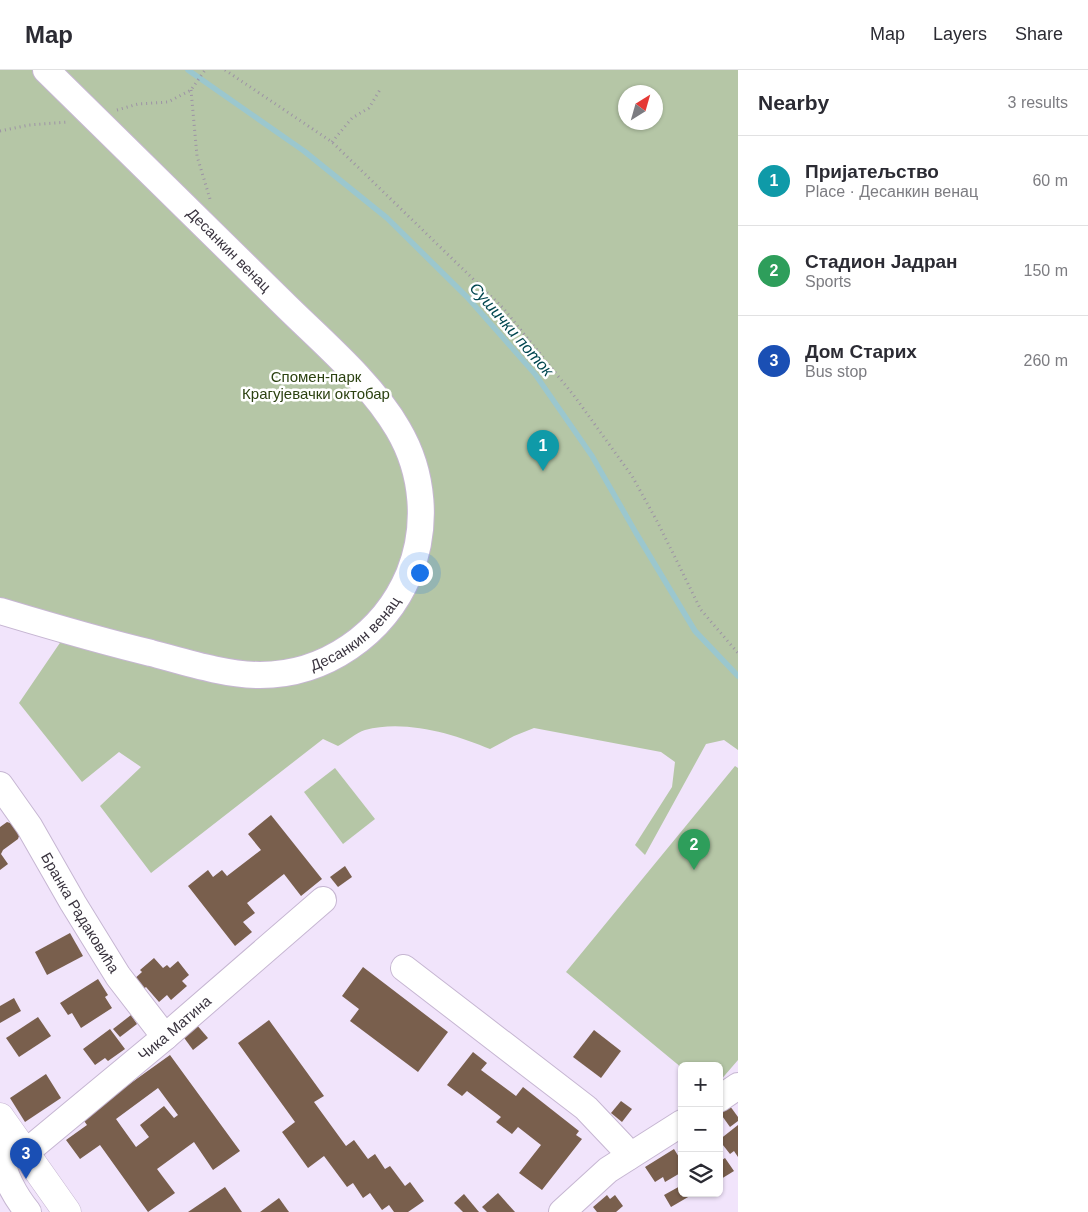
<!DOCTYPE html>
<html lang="en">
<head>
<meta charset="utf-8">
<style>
	body { margin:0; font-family:Helvetica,sans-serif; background:#f7f7f7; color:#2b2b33 }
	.controls { position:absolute; right:15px; bottom:15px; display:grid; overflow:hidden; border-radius:8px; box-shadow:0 1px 4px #0004 }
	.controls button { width:45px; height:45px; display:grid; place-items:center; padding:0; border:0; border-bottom:1px solid #e1e1e2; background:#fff; color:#2b2b33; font:25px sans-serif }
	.compass { position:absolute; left:618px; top:15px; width:45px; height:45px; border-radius:50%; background:#fff; box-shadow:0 1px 4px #0004; rotate:37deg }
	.you { position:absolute; left:419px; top:502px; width:18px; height:18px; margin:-12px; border:4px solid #fff; border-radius:50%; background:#1a73e8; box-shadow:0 0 0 8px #1a73e833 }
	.badge { display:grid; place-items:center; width:32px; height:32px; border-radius:50%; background:#b45309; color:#fff; font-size:16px; font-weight:700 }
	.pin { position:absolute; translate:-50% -41px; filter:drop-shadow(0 1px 2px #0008) }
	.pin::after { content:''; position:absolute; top:26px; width:18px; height:15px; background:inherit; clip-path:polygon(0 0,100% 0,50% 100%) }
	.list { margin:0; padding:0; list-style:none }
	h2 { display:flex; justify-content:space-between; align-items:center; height:65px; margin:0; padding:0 20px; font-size:21px }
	h2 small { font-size:16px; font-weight:400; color:#7c7c81 }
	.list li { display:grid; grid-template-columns:32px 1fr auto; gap:15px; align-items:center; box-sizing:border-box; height:90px; padding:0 20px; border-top:1px solid #e1e1e2 }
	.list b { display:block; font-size:19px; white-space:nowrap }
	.list p { margin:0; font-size:16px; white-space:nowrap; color:#7c7c81 }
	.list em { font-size:16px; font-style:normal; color:#7c7c81 }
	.icon { flex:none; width:28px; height:28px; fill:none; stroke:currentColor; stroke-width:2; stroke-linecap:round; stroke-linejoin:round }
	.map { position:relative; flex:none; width:738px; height:1142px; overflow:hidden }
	header { display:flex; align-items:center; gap:30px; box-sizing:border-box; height:70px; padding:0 25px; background:#fff; border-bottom:1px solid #e1e1e2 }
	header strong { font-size:24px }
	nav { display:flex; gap:28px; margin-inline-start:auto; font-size:18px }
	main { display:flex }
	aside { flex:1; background:#fff }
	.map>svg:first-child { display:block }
</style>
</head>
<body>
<header>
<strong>Map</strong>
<nav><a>Map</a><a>Layers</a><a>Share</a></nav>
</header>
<main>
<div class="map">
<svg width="738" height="1142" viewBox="0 0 738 1142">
	<rect width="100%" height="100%" fill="#f1e4fb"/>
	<!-- green -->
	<g fill="#b5c6a6" fill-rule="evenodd">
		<path d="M0,0H738V680L724,670L706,674L645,785L635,775L672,717L675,692L661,682L534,658L514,666L490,679C454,664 405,649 365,660C356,663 347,671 338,676L323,669L151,803L100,736L141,697L119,682L82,712L19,633L68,561L0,541ZM626,22H656V52H626Z"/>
		<path d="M735,696L738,698V990L719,1012V996H682V998L566,902Z"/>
		<path d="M335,698L375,749L343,774L304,722Z"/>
	</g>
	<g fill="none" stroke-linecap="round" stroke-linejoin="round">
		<!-- stream -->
		<path stroke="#9bc7ce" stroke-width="5.5" d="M188,0L304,81L387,148L467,227L535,304L592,386L636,463L695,561L738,606"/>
	</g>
	<!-- building -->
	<g fill="#795f4d" fill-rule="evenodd">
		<path d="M271,745L322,809L301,826L284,804L247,833L255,843L243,852L252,862L235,876L188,816L208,800L213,807L222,800L227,806L261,780L248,764Z"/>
		<path d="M7,752L13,754L20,763L18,769L3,780L1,784L8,794L0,800V757Z"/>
		<path d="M345,796L352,807L338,817L330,807Z"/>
		<path d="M70,863L83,886L47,905L35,882Z"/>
		<path d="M154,888L163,898L167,895L170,898L178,891L189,905L182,911L187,916L171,930L167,925L159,932L146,917L142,920L133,910L142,902L140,900Z"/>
		<path d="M363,897L448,962L418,1002L350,951L359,939L342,926Z"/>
		<path d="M98,909L108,925L105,927L112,938L81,958L72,943L68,945L60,933Z"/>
		<path d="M14,928L21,941L0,953V936Z"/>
		<path d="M131,945L137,954L120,967L113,959Z"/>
		<path d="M38,947L51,966L19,987L6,968Z"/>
		<path d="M269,950L324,1026L314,1032L346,1076L354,1070L368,1089L375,1084L385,1099L390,1096L405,1116L410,1112L424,1131L408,1142H394L389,1135L382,1140L370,1123L363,1128L353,1113L347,1117L324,1086L308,1098L282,1062L295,1052L238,973Z"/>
		<path d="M196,954L208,968L193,980L182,965Z"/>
		<path d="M110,959L125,979L108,991L105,988L95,995L83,979Z"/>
		<path d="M594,960L621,981L601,1008L573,987Z"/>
		<path d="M473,982L487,993L481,1000L516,1026L523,1017L579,1061L576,1065L582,1069L542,1120L519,1103L541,1075L518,1057L512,1064L496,1052L501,1047L467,1021L462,1026L447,1015Z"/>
		<path d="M170,985L240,1081L213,1100L194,1072L157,1099L175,1123L148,1142L100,1075L80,1089L66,1070L87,1055L82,1048ZM158,1018L178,1045L174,1048L164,1036L140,1055L149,1067L136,1077L116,1049Z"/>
		<path d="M46,1004L61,1028L25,1052L10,1028Z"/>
		<path d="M621,1031L632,1039L622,1052L611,1043Z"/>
		<path d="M730,1036L738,1047V1051L730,1057L720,1043Z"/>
		<path d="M738,1055V1087L734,1081L730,1084L719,1070Z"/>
		<path d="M674,1079L682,1092V1102L665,1112L663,1107L655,1112L645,1097Z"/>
		<path d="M725,1088L734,1101L721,1109L723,1112L719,1115V1092Z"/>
		<path d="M682,1115V1123H695L671,1137L664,1125Z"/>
		<path d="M225,1117L242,1142H188Z"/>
		<path d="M498,1123L515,1142H487L482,1137Z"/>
		<path d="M464,1124L479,1142H463L454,1133Z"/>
		<path d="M607,1125L610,1129L615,1125L623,1136L616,1142H597L593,1137Z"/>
		<path d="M279,1128L289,1142H260Z"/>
	</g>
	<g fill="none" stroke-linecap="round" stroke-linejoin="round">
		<!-- minor casing -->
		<g stroke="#c6b6d2" stroke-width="28">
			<g id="minor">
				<path id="s1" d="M0,541C50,556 100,571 151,583C185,592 225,605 260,605C325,605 384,564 409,504C428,457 424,403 398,359C371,312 319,269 281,231C203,154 124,77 46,0"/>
				<path id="s2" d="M0,715L29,756L73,833L118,906L165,967"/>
				<path d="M404,898L586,1038L622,1076L628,1087"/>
				<path d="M719,1029L738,1016"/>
				<path id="s3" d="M25,1083L165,967L323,830"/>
				<path d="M0,1084C4,1105 15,1126 28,1142"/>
				<path d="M562,1142L608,1100L682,1053"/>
			</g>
		</g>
		<!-- major casing -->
		<g stroke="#c6b6d2" stroke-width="29">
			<path id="major" d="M0,1047L67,1142"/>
		</g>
		<!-- path -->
		<g stroke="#9d93a5" stroke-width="3" stroke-dasharray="1 4" stroke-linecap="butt">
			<path d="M225,0L332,72L503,238L575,327L632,406L658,453L701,540L738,583"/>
			<path d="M191,20L197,86L210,129"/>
			<path d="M117,40L138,34L168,32L191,20L205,0"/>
			<path d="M0,61L29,55L68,52"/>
			<path d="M332,72L352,48L369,38L381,18"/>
		</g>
		<!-- minor -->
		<use href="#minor" stroke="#fff" stroke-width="26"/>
		<!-- major -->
		<use href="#major" stroke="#fff" stroke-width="28"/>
	</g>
	<g text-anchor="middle" stroke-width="5" stroke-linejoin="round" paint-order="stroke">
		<!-- street labels -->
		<g font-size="15" fill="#3a343f" stroke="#fff">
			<text transform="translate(229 180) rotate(45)" y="5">Десанкин венац</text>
			<text dy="5" stroke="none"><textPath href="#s1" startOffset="376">Десанкин венац</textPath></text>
			<text dy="5" stroke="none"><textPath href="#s2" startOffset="151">Бранка Радаковића</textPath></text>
			<text dy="5" stroke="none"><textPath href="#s3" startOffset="195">Чика Матина</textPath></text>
		</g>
		<!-- park labels -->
		<g font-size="15" fill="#2c4211" stroke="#fff">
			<text x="316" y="312">Спомен-парк<tspan x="316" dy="17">Крагујевачки октобар</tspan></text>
		</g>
		<!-- water labels -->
		<g font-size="16" font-style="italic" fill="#00464f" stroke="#fff">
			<text transform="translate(512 259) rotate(49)" y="6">Сушички поток</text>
		</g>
	</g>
</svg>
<div class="controls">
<button>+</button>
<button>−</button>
<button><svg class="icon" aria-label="layers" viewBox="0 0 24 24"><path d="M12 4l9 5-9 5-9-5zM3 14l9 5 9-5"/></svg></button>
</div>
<svg class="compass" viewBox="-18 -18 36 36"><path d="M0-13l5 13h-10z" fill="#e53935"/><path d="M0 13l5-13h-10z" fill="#7c7c81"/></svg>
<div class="you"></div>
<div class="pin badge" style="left:543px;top:401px;background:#0f9aa8">1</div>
<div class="pin badge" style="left:694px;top:800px;background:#2e9e5b">2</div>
<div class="pin badge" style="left:26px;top:1109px;background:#1a4fb4">3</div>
</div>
<aside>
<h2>Nearby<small>3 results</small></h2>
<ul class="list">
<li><span class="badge" style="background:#0f9aa8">1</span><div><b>Пријатељство</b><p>Place · Десанкин венац</p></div><em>60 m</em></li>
<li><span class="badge" style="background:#2e9e5b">2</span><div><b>Стадион Јадран</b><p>Sports</p></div><em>150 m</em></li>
<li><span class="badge" style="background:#1a4fb4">3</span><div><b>Дом Старих</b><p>Bus stop</p></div><em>260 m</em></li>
</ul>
</aside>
</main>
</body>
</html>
